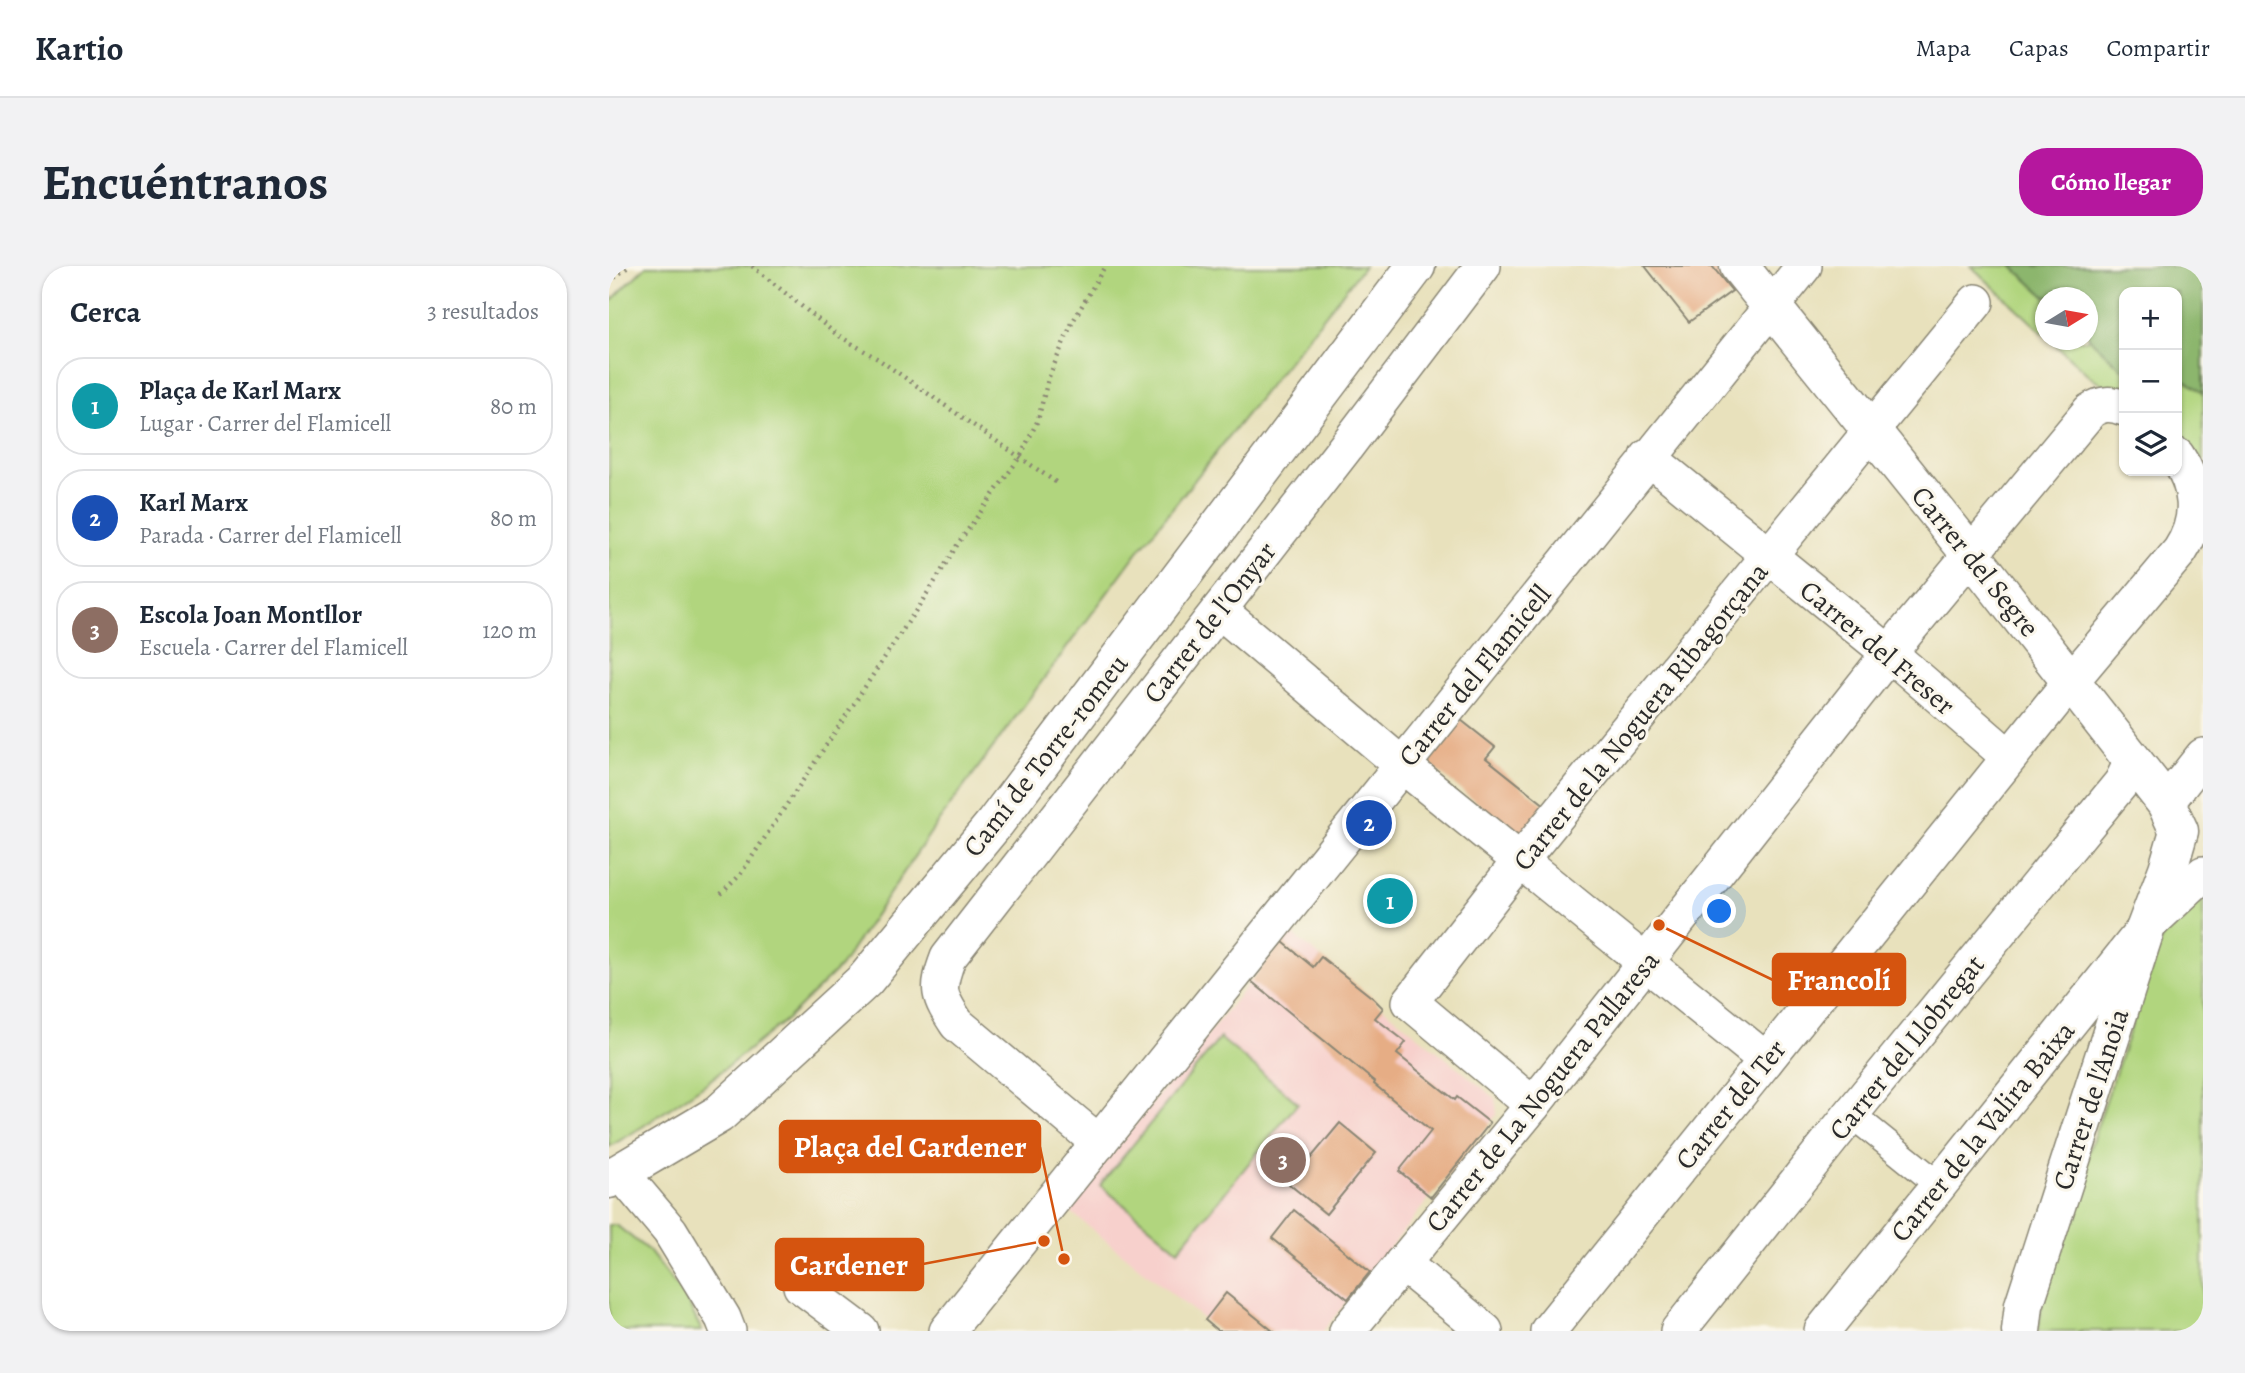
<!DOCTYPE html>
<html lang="es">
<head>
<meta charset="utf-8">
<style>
	body { margin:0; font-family:Alegreya,serif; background:#f2f2f3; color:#1f2937 }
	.controls { position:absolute; right:21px; top:21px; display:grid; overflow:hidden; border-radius:14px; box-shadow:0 2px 5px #0004 }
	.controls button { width:63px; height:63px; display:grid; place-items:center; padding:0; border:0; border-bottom:2px solid #e0e1e3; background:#fff; color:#1f2937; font:35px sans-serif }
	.compass { position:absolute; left:1426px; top:21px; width:63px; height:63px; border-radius:50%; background:#fff; box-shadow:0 2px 5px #0004; rotate:79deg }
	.you { position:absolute; left:1111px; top:646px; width:24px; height:24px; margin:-18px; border:5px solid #fff; border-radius:50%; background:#1a73e8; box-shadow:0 0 0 10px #1a73e833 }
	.badge { display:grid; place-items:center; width:46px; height:46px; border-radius:50%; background:#b5179e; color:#fff; font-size:23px; font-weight:700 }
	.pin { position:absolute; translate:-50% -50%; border:4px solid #fff; box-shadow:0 2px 7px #0006 }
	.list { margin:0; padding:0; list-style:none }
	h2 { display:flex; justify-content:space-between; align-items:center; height:91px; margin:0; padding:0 28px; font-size:30px }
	h2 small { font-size:23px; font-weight:400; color:#747a83 }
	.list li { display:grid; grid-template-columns:46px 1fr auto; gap:21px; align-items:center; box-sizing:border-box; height:98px; margin:0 14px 14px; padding:0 14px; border:2px solid #e0e1e3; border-radius:28px }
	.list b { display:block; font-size:26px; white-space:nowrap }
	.list p { margin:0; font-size:23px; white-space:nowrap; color:#747a83 }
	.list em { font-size:23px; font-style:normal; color:#747a83 }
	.icon { flex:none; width:38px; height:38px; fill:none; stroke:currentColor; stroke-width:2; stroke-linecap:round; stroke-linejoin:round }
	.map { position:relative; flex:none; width:1594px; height:1065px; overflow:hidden; border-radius:28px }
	header { display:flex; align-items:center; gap:42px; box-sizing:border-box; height:98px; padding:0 35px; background:#fff; border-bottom:2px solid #e0e1e3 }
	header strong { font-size:33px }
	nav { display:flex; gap:38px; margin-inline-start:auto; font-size:24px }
	.intro { display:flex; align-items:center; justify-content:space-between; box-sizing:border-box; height:168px; padding:0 42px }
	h1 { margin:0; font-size:49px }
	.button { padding:18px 32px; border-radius:28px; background:#b5179e; color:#fff; font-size:24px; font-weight:700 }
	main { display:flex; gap:42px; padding:0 42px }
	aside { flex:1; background:#fff; border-radius:28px; box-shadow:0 2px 5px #0004 }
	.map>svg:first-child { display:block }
</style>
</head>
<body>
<header>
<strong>Kartio</strong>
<nav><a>Mapa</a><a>Capas</a><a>Compartir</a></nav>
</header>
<div class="intro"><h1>Encuéntranos</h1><a class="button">Cómo llegar</a></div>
<main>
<aside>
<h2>Cerca<small>3 resultados</small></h2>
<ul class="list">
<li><span class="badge" style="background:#0f9aa8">1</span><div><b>Plaça de Karl Marx</b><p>Lugar · Carrer del Flamicell</p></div><em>80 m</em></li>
<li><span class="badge" style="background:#1a4fb4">2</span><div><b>Karl Marx</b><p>Parada · Carrer del Flamicell</p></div><em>80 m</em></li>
<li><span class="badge" style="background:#8d6e63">3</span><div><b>Escola Joan Montllor</b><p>Escuela · Carrer del Flamicell</p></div><em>120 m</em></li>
</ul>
</aside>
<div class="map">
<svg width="1594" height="1065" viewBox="0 0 1594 1065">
	<rect width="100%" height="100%" fill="#fbf7ec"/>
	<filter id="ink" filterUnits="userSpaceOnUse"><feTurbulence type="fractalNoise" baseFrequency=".0143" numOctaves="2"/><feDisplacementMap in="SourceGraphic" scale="14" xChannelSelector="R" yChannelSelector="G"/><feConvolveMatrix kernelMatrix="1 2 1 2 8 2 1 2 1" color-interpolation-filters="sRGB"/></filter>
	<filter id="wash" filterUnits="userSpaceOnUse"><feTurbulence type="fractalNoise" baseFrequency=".00686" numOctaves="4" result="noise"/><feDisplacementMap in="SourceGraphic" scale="28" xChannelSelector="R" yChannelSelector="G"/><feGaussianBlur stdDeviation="1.57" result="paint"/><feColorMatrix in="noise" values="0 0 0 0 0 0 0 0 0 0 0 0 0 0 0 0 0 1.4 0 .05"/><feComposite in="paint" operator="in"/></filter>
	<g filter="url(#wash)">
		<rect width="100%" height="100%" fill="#e8e1bc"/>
		<!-- built -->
		<path fill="#f7d0cc" d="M681,666L886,832L888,848L714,1065H609L458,943Z"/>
		<!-- green -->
		<g fill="#b1d57e" stroke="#6e8054" stroke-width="2">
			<path d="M37,0H755L527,288L326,560L231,701L178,753L95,819L33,861L0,881V37Z"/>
			<path d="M1362,0H1403L1437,31L1436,69Z"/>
			<path d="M1479,71L1515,105V130L1485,114L1441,74H1478Z"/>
			<path d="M1568,114L1578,115L1594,127V195L1588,199L1568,171Z"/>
			<path d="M1594,620V1065H1429L1437,1010L1558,656Z"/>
			<path d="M611,772L689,837L569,984L491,919Z"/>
			<path d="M0,959H7L40,985L77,1033L93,1065H0Z"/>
		</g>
		<!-- forest -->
		<path fill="#8cb66d" stroke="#5c704c" stroke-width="2" d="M1403,0H1594V127L1578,115L1568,114V26H1515V105L1479,71L1478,32L1437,31Z"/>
		<g id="blocks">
			<!-- building -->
			<g fill="#e6ad85">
				<path d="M1036,0H1103L1123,25L1080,56Z"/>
				<path d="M852,454L886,481L877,492L937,540L911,572L818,496Z"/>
				<path d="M674,676L704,701L712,691L765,733L774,742L766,752L797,776L788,788L846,834L848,831L881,857L822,931L790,905L822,865L765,818L766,816L642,715Z"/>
				<path d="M731,857L767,887L717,948L680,918Z"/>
				<path d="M685,944L761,1006L739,1033L663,972Z"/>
				<path d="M617,1027L664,1065H609L596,1054Z"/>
			</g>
		</g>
	</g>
	<g filter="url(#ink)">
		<use href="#blocks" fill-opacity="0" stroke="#8a8674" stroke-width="2"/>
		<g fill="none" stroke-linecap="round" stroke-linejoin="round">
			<!-- pedestrian casing -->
			<g stroke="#8a8674" stroke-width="29">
				<path id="pedestrian" d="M1242,848L1330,919"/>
			</g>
			<!-- minor casing -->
			<g stroke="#8a8674" stroke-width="38">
				<g id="minor">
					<path d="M1039,191L1280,387L1400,491"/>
					<path d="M610,344L793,499L1157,794"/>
					<path d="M1557,537L1594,490"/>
					<path d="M924,839L801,736L911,595L1367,36"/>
					<path d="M490,877L348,758C329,729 327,724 339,692L736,182L874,0"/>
					<path d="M12,907L61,965L114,1052L119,1065"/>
					<path d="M793,997L876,1065"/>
					<path d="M192,1020L252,1065"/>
					<path d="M338,1065L1195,0"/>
					<path d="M738,1065L924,839L1293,371L1481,145C1493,137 1502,137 1515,142"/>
					<path d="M939,1065L1462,415L1571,285C1592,253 1589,222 1568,190"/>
					<path d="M1069,1065L1242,848L1513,516L1523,495"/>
					<path d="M1213,1065L1537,661L1594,608"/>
				</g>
			</g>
			<!-- tertiary casing -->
			<g stroke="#8a8674" stroke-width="41">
				<g id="tertiary">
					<path d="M1130,0L1376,306L1557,537L1570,565L1559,603L1537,661L1415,1039L1412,1065"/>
					<path d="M0,913L110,848L256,714L386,557L807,0"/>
				</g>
			</g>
			<!-- path -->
			<g stroke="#8a8674" stroke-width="4.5" stroke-dasharray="2 5" stroke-linecap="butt">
				<path d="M143,0L227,68L269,93L448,217"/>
				<path d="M0,16L20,0"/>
				<path d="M112,628L131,609L325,317L350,276L411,191L429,154L439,113L463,57L496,0"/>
			</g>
			<!-- pedestrian -->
			<use href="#pedestrian" stroke="#fff" stroke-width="26"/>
			<!-- minor -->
			<use href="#minor" stroke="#fff" stroke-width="35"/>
			<!-- tertiary -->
			<use href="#tertiary" stroke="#fff" stroke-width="38"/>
		</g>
	</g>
	<g text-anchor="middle" stroke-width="6" stroke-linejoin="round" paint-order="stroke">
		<!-- street labels -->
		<g font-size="28" fill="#2b2b2b" stroke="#fbf7ec">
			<text transform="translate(1367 295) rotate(51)" y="10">Carrer del Segre</text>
			<text transform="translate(600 356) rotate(-52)" y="10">Carrer de l'Onyar</text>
			<text transform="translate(1269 381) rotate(40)" y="10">Carrer del Freser</text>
			<text transform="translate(865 409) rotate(-51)" y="10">Carrer del Flamicell</text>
			<text transform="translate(1031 450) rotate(-51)" y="10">Carrer de la Noguera Ribagorçana</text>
			<text transform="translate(436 489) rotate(-52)" y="10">Camí de Torre-romeu</text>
			<text transform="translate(1297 781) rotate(-51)" y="10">Carrer del Llobregat</text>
			<text transform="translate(933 825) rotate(-51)" y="10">Carrer de La Noguera Pallaresa</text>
			<text transform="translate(1481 833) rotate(-72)" y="10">Carrer de l'Anoia</text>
			<text transform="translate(1121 838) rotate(-51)" y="10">Carrer del Ter</text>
			<text transform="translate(1373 865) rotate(-51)" y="10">Carrer de la Valira Baixa</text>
		</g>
	</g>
	<!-- callouts -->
	<path fill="none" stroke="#d5540f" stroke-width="2.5" d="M1050 659L1164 714M455 993L431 881M435 975L314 998"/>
	<g fill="#d5540f" stroke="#fbf7ec" stroke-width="2.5">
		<circle cx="1050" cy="659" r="7"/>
		<circle cx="455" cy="993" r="7"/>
		<circle cx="435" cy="975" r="7"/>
	</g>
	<g fill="#d5540f" stroke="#d5540f" stroke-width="2.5">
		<rect x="1164" y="688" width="132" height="51" rx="7"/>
		<rect x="171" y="855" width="260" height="51" rx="7"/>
		<rect x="167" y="973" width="147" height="51" rx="7"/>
	</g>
	<g font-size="30" text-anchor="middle" font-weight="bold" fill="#fff">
		<text x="1230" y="724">Francolí</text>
		<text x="301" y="891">Plaça del Cardener</text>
		<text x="240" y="1009">Cardener</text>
	</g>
</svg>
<div class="controls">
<button>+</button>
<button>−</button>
<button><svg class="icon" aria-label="layers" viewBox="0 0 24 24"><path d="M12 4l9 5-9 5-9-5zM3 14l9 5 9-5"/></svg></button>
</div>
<svg class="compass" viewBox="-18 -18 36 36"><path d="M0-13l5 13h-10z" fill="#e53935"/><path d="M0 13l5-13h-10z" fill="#747a83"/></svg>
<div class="you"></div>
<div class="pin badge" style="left:781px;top:635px;background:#0f9aa8">1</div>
<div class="pin badge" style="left:760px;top:557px;background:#1a4fb4">2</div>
<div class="pin badge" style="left:674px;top:894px;background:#8d6e63">3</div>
</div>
</main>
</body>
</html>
